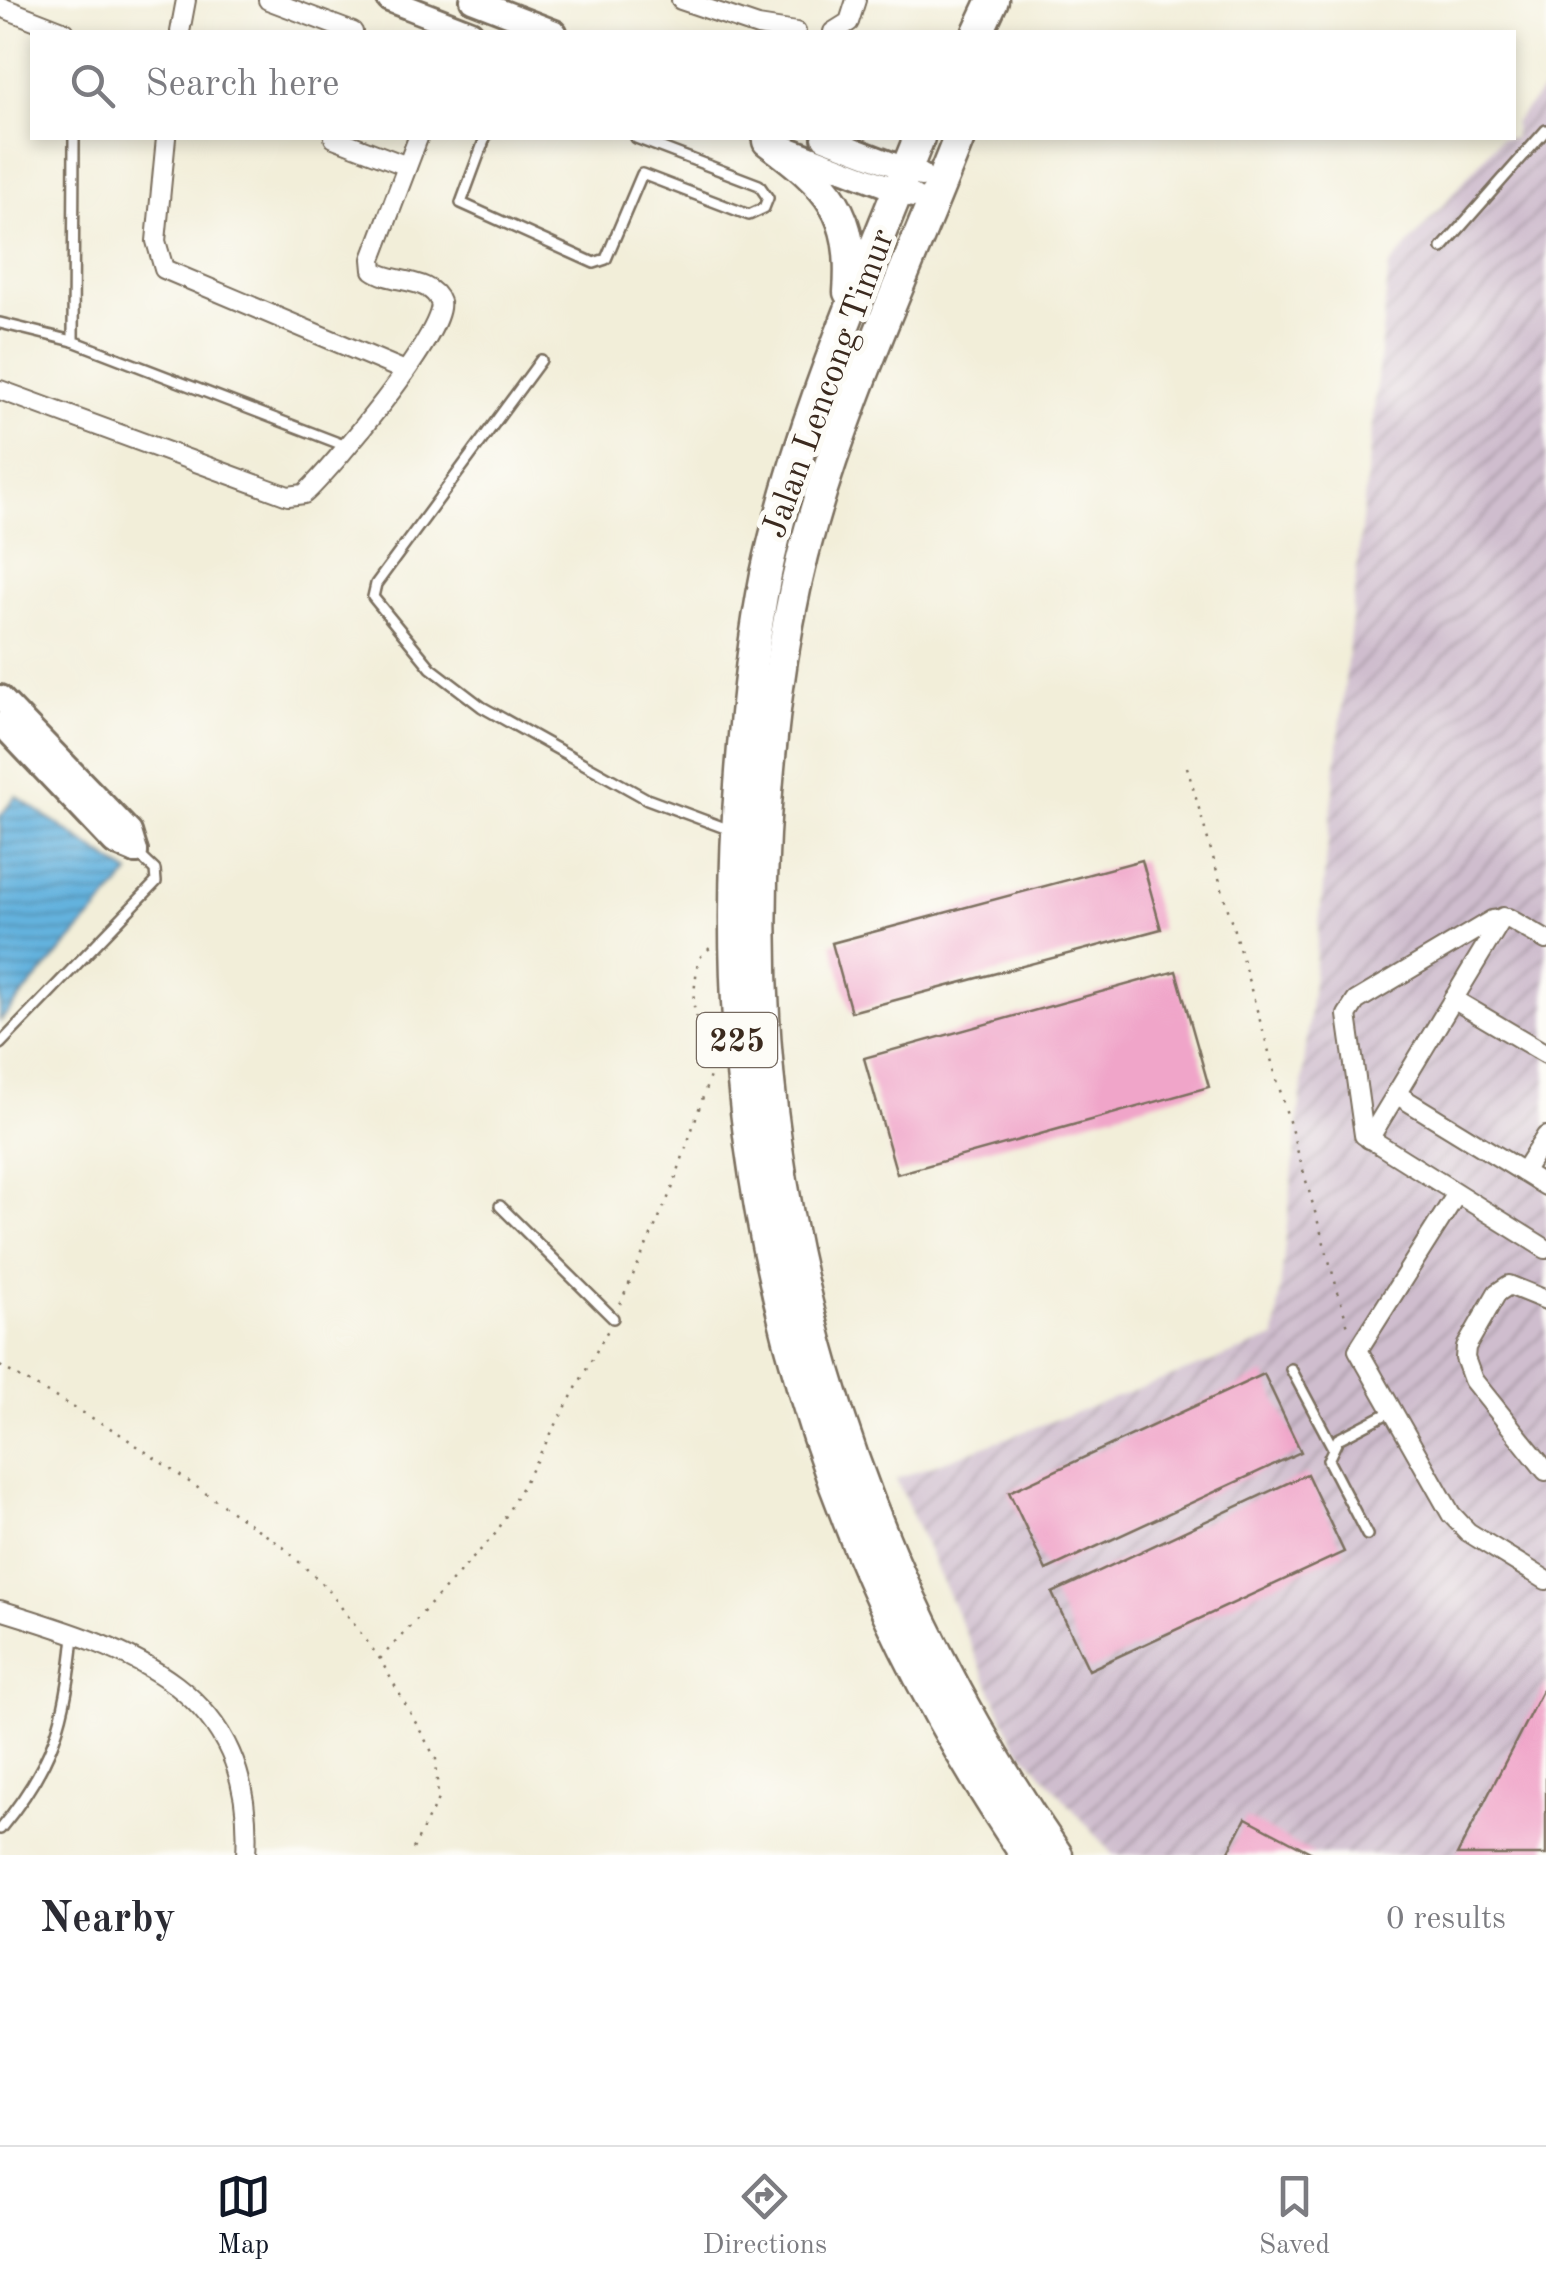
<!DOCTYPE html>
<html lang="en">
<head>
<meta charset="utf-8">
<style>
	body { margin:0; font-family:"Old Standard TT",serif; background:#f2f2f3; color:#2b2b33 }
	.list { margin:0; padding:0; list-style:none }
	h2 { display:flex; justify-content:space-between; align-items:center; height:130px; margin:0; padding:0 40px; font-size:42px }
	h2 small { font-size:32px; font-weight:400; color:#7c7c81 }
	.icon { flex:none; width:55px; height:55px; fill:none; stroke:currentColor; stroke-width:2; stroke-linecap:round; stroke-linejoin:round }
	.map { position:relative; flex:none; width:1546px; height:1855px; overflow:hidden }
	.search { position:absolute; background:#fff; box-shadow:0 5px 15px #0003; left:30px; right:30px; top:30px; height:110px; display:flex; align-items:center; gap:25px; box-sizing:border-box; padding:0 35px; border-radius:0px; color:#7c7c81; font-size:38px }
	.sheet { height:290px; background:#fff }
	nav { display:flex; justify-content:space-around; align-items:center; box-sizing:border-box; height:140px; border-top:2px solid #e1e1e2; background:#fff; font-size:28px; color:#7c7c81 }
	nav a { display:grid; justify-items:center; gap:5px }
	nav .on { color:#111827 }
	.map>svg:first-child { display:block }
</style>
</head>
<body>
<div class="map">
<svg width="1546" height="1855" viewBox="0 0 1546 1855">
	<defs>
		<pattern id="industrial-furrows" width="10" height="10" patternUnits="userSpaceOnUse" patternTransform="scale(2.5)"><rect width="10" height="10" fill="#cfbdce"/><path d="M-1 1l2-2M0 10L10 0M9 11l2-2" fill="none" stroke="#a99aa7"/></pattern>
		<pattern id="water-rules" width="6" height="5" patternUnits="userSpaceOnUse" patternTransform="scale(2.5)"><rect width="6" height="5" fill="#64b2de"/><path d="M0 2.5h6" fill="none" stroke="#5491b3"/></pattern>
	</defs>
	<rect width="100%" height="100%" fill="#fdfcf7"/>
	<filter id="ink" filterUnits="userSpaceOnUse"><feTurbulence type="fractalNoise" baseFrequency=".01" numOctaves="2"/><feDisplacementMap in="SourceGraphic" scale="20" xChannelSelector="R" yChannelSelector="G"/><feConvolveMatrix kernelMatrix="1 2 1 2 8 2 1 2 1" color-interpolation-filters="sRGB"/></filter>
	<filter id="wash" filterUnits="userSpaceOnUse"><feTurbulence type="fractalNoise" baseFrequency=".0048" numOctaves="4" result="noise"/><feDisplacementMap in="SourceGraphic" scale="40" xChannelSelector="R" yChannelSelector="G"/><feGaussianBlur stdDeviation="2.25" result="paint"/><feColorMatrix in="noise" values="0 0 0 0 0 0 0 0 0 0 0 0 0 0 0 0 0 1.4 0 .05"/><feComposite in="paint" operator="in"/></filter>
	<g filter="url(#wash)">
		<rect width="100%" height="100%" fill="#f2eed9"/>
		<!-- industrial -->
		<path fill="url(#industrial-furrows)" d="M1546,86V1855H1113L1015,1743L896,1479L1275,1338L1389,267L1501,138H1514V123Z"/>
		<!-- water -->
		<path fill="url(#water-rules)" stroke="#506e7e" stroke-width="2.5" d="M16,796L130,874L0,1021V817Z"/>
		<g id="blocks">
			<!-- building -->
			<g fill="#f0a5c9">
				<path d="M1142,860L1161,929L851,1012L832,943Z"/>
				<path d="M1176,971L1209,1087L897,1174L864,1058Z"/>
				<path d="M1264,1374L1301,1452L1046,1570L1009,1492Z"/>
				<path d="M1307,1474L1344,1552L1089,1670L1052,1593Z"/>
				<path d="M1546,1683V1855H1457Z"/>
				<path d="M1246,1818L1316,1855H1227Z"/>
			</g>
		</g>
	</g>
	<g filter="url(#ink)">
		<use href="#blocks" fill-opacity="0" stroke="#7b6f5f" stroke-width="2.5"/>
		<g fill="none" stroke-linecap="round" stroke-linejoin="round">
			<!-- service casing -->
			<g stroke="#7b6f5f" stroke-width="14">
				<g id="service">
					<path d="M485,138L461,203L594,263L606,259L642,174L749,215L764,208L768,198L759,185L636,138"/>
					<path d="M1442,248L1546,130"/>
					<path d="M0,323L73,341L346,446"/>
					<path d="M73,341L74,138"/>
					<path d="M541,360L376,584L373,597L431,668L482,707L647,799L733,831"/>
					<path d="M0,1044L156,882L155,870L137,853"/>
					<path d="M500,1206L613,1318"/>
					<path d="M1291,1369L1332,1446"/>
					<path d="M1367,1535L1328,1460L1338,1439L1392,1411"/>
					<path d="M0,1829C54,1764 66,1719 74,1636"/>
				</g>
			</g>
			<!-- minor casing -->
			<g stroke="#7b6f5f" stroke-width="22">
				<g id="minor">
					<path d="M268,0L353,32"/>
					<path d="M681,0L758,26L796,32"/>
					<path d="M1,7L65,32"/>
					<path d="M180,32L186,0"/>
					<path d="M833,32L849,22L856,0"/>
					<path d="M166,138L156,241L164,269L405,371"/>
					<path d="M334,138L407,166"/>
					<path d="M0,390L288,496L304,494C329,472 449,329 440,302C431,277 392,284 373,270L372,259L418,138"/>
					<path d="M1546,940L1508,918L1492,920L1356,1001L1347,1015L1364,1135L1546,1249"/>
					<path d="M1453,999L1546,1054"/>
					<path d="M1396,1094L1546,1186"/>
					<path d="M1369,1139L1503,917"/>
					<path d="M1523,1172L1546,1136"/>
					<path d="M1456,1195L1358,1350L1451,1514L1468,1532L1546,1580"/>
					<path d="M1546,1300L1509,1285L1497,1293L1466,1347L1465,1358L1473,1380L1546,1471"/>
					<path d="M0,1610C131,1650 256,1689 246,1855"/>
				</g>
			</g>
			<!-- tertiary casing -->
			<g stroke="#7b6f5f" stroke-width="28">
				<g id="tertiary">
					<path d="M389,0L471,32"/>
					<path d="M472,0L555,32"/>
					<path d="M824,138L921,175"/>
					<path d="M784,147L913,196"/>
					<path d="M0,697L130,832L136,852"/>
					<path d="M0,723L114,843L136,852"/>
				</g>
			</g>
			<!-- trunk casing -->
			<g stroke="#7b6f5f" stroke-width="35">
				<g id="trunk">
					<path d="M978,32L993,0"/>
					<path d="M919,138C862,281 799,422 766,574C753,639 746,705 741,772C709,1161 805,1532 1026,1855"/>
					<path d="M959,138C905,275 840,412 803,555C780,646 770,740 764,834C743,1200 849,1554 1057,1855"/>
					<path d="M768,141C829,186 855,212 849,292"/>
				</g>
			</g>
			<!-- path -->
			<g stroke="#7b6f5f" stroke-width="2.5" stroke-dasharray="2.5 8" stroke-linecap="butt">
				<path d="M1187,767L1349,1330"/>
				<path d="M620,1304L672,1189L710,1076L693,1002L698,959L711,947"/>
				<path d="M0,1366L117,1432L282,1546L327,1588L380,1659L436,1759L438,1799L410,1855"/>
				<path d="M380,1659L497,1532L608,1330"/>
			</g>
			<!-- service -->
			<use href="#service" stroke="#fff" stroke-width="9"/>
			<!-- minor -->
			<use href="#minor" stroke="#fff" stroke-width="18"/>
			<!-- tertiary -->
			<use href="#tertiary" stroke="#fff" stroke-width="22"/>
			<!-- trunk -->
			<use href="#trunk" stroke="#fff" stroke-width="30"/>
		</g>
	</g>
	<g text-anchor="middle" stroke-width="10" stroke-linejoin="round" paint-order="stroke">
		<!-- shield labels -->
		<rect fill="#fdfcf7" stroke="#75695f" stroke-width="2.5" x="697" y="1013" width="80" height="54" rx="8"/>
		<g font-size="32" font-weight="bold" fill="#3b2a1e">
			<text x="737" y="1051">225</text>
		</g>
		<!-- street labels -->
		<g font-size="35" fill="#3b2a1e" stroke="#fdfcf7">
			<text transform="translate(827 383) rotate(-70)" y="12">Jalan Lencong Timur</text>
		</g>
	</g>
</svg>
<div class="search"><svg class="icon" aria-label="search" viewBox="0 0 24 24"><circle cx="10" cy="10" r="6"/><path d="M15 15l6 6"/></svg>Search here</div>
</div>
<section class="sheet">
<h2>Nearby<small>0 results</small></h2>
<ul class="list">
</ul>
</section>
<nav>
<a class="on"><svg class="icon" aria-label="map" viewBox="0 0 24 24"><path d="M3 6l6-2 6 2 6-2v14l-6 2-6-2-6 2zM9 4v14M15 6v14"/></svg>Map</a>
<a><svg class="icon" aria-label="directions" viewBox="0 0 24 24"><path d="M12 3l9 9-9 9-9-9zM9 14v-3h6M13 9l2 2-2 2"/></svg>Directions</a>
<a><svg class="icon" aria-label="saved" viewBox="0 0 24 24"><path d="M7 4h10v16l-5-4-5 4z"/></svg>Saved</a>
</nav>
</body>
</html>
